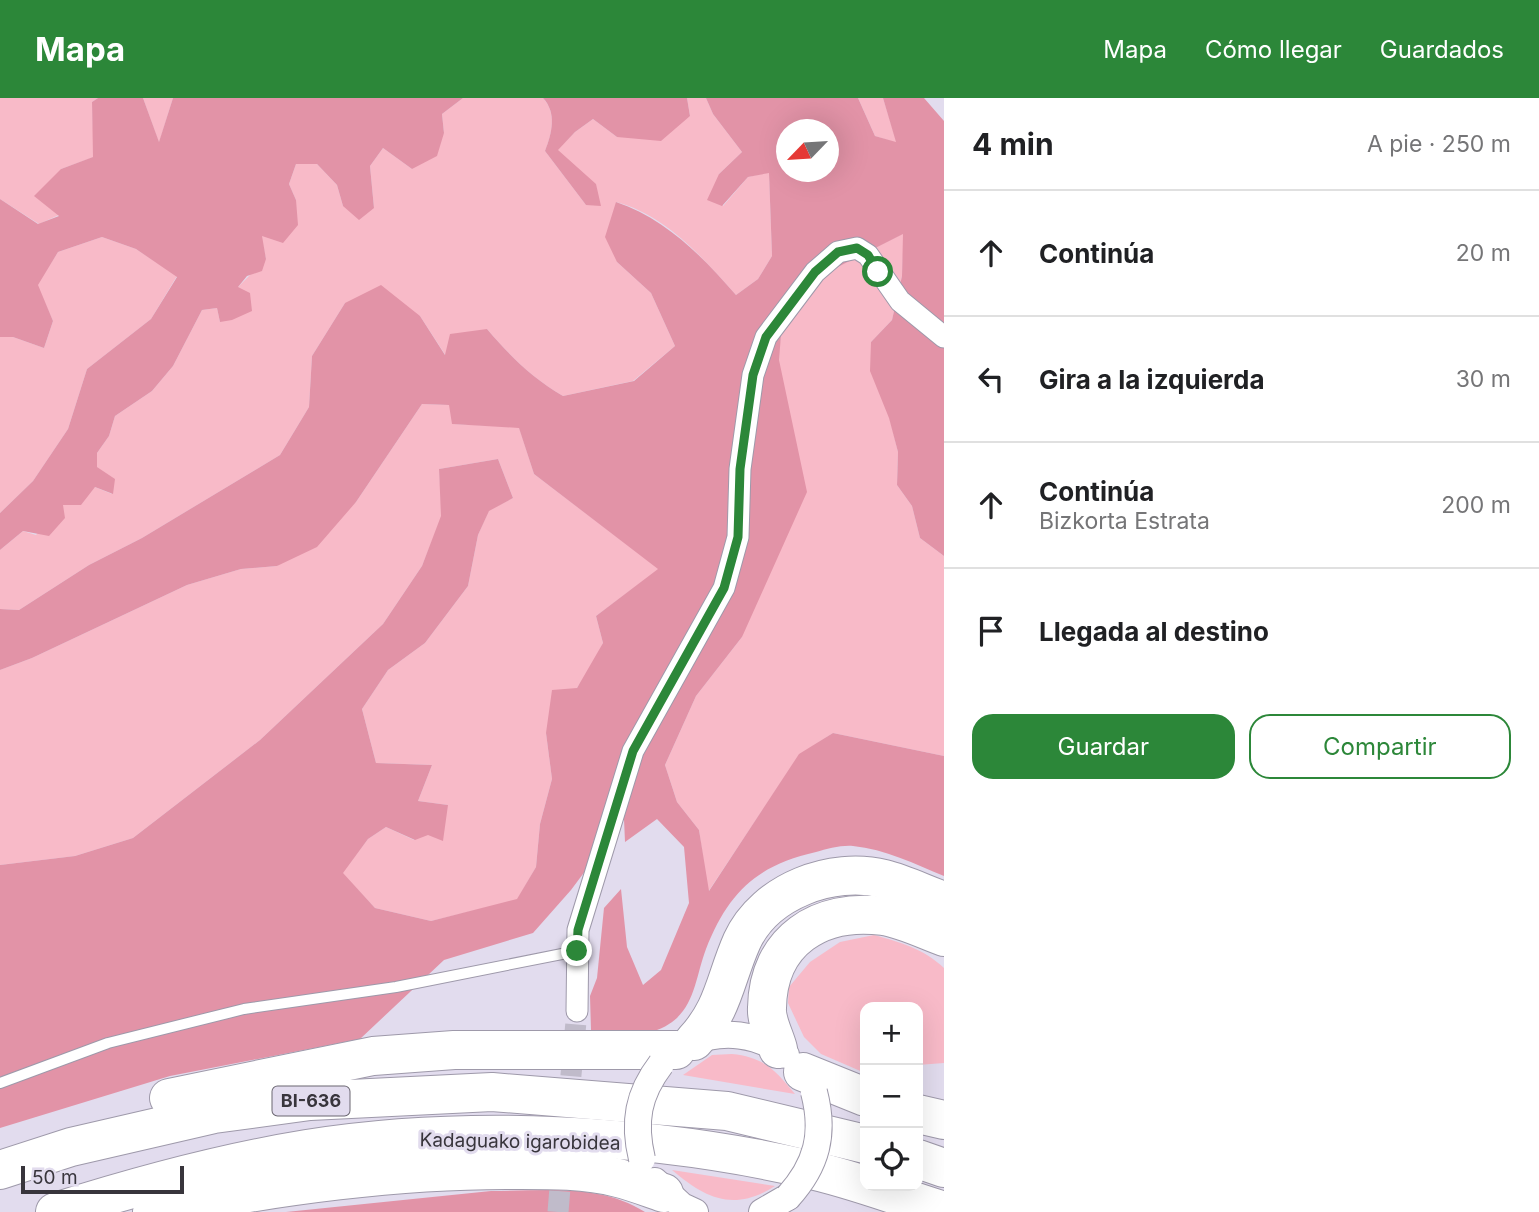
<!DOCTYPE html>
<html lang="es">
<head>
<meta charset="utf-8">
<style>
	body { margin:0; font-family:Inter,sans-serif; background:#f6f6f6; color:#202124 }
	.controls { position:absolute; right:21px; bottom:21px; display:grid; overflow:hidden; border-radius:14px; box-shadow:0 7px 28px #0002 }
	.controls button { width:63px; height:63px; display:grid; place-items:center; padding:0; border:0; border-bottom:2px solid #e0e0e0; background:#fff; color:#202124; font:35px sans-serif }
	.compass { position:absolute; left:776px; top:21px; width:63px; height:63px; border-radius:50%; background:#fff; box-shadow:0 7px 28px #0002; rotate:245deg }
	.scale { position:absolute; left:21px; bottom:18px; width:163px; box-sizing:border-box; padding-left:7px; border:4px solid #38353c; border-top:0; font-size:19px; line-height:24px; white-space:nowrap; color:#38353c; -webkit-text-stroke:5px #e2dcee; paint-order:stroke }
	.stop { position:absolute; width:21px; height:21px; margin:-16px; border:5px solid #2c8739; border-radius:50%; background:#fff }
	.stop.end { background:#2c8739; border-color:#fff; box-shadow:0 2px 7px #0008 }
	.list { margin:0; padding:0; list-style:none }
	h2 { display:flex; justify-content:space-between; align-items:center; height:91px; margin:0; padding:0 28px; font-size:30px }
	h2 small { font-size:23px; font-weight:400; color:#757577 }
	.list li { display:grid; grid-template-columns:46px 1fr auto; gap:21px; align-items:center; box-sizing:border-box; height:126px; padding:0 28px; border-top:2px solid #e0e0e0 }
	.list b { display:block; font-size:26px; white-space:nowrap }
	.list p { margin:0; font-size:23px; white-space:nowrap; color:#757577 }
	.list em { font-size:23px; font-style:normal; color:#757577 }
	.actions { display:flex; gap:14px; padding:21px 28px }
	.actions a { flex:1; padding:16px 0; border:2px solid #2c8739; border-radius:21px; text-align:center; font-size:24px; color:#2c8739 }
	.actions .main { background:#2c8739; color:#fff }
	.icon { flex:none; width:38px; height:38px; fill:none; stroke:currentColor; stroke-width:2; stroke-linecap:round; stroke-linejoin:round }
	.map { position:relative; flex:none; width:944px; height:1114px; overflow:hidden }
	header { display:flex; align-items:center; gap:42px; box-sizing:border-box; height:98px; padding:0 35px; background:#2c8739; color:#fff }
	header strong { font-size:33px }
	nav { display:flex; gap:38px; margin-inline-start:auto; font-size:24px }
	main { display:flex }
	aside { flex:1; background:#fff }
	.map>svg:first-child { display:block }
</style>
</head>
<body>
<header>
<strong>Mapa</strong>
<nav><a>Mapa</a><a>Cómo llegar</a><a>Guardados</a></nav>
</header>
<main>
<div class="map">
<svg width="944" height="1114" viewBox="0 0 944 1114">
	<rect width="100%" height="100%" fill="#e2dcee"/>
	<!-- green -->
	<g fill="#f8bac8">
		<path d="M0,0H98L92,4L94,59L61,71L59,117L39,126L0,101Z"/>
		<path d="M143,0H173L159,45Z"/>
		<path d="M463,0H543C557,15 552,35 545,53L586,107L575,70L557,52L575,34L593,21L617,39L690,18L687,0H706L713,16L742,54L719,76L723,108L748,79L769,74L772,158L758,181L736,197C703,160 666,117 616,104L617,164L651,195L675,248L633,283L563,298C532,280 510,258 487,231L446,258L420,218L345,205L312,258L309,309L280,357L142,440L89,467L19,512L0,511V452L23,433L36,437L63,407L95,389L112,396L97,369V355L109,338L115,318L152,293L173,268L202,212L217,210L220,224L238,189L266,161L261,138L296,102L289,86L296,66L316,65L337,87L343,108L374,110L370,68L383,50L412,71L444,35L442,16Z"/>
		<path d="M858,0H883L897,45L875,38Z"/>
		<path d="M904,135L902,178L892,222L871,244L898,354L897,387L912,408L920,440L944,458V658L833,635L799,657L708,794L699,732L677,704L665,667L696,598L742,539L781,237L826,175Z"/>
		<path d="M102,139L136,151L177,178L151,221L87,271L68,331L33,383L0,415V239H13L44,250L53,223L37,187L58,154Z"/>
		<path d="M422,306L450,307L453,326L519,329L534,376L659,471L596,518L603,545L592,568L546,635L552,681L540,726L536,769L517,802L431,823L375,810L342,775L368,741L386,729L414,742L448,707L418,703L432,667L376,665L362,611L388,572L425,545L468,488L478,437L489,412L513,400L498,361L439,371L442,418L422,468L383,526L260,642L133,740L75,758L0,767V572L32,560L187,487L241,471L277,468L356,404Z"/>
		<path d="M874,837C900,844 924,851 944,870V965L918,967V909H865V975L821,956L804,939L788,905L789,889L810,864L840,844Z"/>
		<path d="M732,956C764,959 776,973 795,996L683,977L712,957Z"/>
		<path d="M672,1072L775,1088C734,1114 706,1101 672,1072Z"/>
	</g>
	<!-- forest -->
	<g fill="#e293a7" fill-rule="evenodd">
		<path d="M98,0H143L159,44L173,0H463L442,16L444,35L437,58L412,71L383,50L370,68L374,110L359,122L343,108L337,87L317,66H296L289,86L296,102L298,127L283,145L262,138L266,161L262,173L247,178L238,189L250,195L252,213L232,222L220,224L217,210L202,212L173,268L152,293L115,318L109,338L97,355V369L115,381L113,396L95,389L81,407H63L65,420L49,438L23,433L0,452V415L33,383L68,331L87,271L151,221L177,179L136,151L102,139L58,154L38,187L53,223L44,250L13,239H0V101L38,126L59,118L34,98L61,71L93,59L92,4Z"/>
		<path d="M543,0H687L690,18L661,43L617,39L593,21L575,34L558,52L596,86L601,108L586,107L545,53C552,35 557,15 543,0Z"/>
		<path d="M706,0H858L875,38L896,44L883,0H924L944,23V458L920,440L912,408L897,387L898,354L889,320L870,273L871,244L892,222L902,178L903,136L826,175L781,237L779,262L807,394L742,539L696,598L665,667L677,704L699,732L709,793L799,656L833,635L944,658V778C915,766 885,751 853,748C841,747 827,751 816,754C757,767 728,795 706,851C696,877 695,910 669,926C648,941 614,934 591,932L590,898L597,880L604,810L621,791L627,849L643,887L661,872L689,805L684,749L657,721L625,744L624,721L571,792L533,835L444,862L360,941L170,978L0,1030V767L75,758L133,740L260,642L383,526L422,468L441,418L439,371L498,361L513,400L489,413L478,437L468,488L425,545L388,572L362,611L376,665L432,667L418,703L448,707L443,743L428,737L415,742L386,729L368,741L343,775L375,810L431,823L517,801L536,769L540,726L552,681L546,635L552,592L577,590L603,545L596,518L658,471L534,376L519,330L452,326L449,307L422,306L356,404L317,449L277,468L241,471L187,487L32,560L0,572V511L19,512L89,467L142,440L280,357L309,309L312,258L345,205L381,187L420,218L445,257L450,236L487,231C510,258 532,280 563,298L634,283L675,248L651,195L617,164L605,139L616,104C666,121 702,158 736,197L758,181L772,158L769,75L748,79L722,108L707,102L719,76L742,54L713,16ZM786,32H828V74H786Z"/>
		<path d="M491,1093C544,1093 599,1085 645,1114H286Z"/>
	</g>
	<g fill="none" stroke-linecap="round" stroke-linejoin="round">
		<!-- minor-tunnel -->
		<g stroke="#c0bbca" stroke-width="21" stroke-dasharray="21 10" stroke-linecap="butt">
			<path d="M568,1009L577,913"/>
			<path d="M558,1114L562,1065"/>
		</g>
		<!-- service casing -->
		<g stroke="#9e99aa" stroke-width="12">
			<path id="service" d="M0,985L108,945L244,911L396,889L577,853"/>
		</g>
		<!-- minor casing -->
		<g stroke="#9e99aa" stroke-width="23">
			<path id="minor" d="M577,913L578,832L633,653L724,490L738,439L740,371L753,277L766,239L815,174L838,154L857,150L868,157L900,203L944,239"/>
		</g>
		<!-- tertiary casing -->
		<g stroke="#9e99aa" stroke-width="28">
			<g id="tertiary">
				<path d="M690,945C722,931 758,935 786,957"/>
				<path d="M655,1083L682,1108L695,1114"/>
				<path d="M762,1114L788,1099"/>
			</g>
		</g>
		<!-- motorway casing -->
		<g stroke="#9e99aa" stroke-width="40">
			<g id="motorway">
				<path d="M694,943C724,911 725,881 742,843C765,793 832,768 884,781C904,786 924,796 944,803"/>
				<path d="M778,951C775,939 766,923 767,910C768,842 820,810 883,818C903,821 925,832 944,839"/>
				<path d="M803,974L865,999"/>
				<path d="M169,1000L373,958L454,952H676"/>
				<path d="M918,1016L944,1022"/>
				<path d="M918,1061L944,1070"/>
				<path d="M0,1072L71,1049L214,1016L310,1003L492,994L727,1013L865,1046"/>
				<path d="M55,1114C137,1088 221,1065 307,1051C466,1026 650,1035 807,1071C853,1081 899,1099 944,1113"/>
				<path d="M152,1114L172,1108C283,1088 394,1072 506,1072C543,1072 583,1071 618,1080C634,1084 649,1090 664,1095"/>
			</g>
		</g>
		<!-- service -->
		<use href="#service" stroke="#fff" stroke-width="10"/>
		<!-- minor -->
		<use href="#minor" stroke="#fff" stroke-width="21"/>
		<!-- tertiary -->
		<use href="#tertiary" stroke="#fff" stroke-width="26"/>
		<!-- motorway -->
		<use href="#motorway" stroke="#fff" stroke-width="38"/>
		<!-- tertiary-bridge casing -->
		<g stroke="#9e99aa" stroke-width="28" stroke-linecap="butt">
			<g id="tertiary-bridge">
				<path d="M642,1061C633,1024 638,996 661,966"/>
				<path d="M788,1099C817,1067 825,1036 814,994"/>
			</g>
		</g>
		<!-- tertiary-bridge -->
		<use href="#tertiary-bridge" stroke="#fff" stroke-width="26"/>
	</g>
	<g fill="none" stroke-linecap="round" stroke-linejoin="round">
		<!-- route -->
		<path stroke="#2c8739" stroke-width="9" d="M577,853L578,832L633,653L724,490L738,439L740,371L753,277L766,239L815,174L838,154L857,150L868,157L878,174"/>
	</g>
	<g text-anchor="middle" stroke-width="6" stroke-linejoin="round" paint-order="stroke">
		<!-- shield labels -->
		<rect fill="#e2dcee" stroke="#6b6771" stroke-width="2" x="272.5" y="988.5" width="77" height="29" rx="5"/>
		<g font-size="18" font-weight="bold" fill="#38353c">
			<text x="311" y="1009">BI-636</text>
		</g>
		<!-- street labels -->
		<g font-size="19" fill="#38353c" stroke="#e2dcee">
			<text transform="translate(520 1043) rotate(1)" y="7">Kadaguako igarobidea</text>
		</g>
	</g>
</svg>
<div class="controls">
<button>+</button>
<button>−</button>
<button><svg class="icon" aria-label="locate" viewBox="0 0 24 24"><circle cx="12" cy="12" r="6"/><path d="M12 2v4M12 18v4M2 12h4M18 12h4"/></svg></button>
</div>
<svg class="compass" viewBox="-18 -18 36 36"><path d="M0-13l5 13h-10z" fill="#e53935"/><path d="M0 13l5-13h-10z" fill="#757577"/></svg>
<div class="scale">50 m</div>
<div class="stop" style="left:878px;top:174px"></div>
<div class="stop end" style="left:577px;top:853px"></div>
</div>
<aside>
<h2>4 min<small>A pie · 250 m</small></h2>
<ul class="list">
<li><svg class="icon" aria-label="ahead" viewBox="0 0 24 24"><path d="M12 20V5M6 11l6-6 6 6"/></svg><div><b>Continúa</b></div><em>20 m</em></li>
<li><svg class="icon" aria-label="left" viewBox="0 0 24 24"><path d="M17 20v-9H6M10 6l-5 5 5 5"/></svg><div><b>Gira a la izquierda</b></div><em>30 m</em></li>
<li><svg class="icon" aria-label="ahead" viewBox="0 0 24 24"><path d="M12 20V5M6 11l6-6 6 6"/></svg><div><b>Continúa</b><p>Bizkorta Estrata</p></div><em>200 m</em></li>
<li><svg class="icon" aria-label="arrive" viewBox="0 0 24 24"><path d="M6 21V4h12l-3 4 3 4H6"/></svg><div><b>Llegada al destino</b></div></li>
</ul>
<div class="actions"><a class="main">Guardar</a><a>Compartir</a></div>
</aside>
</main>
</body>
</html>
